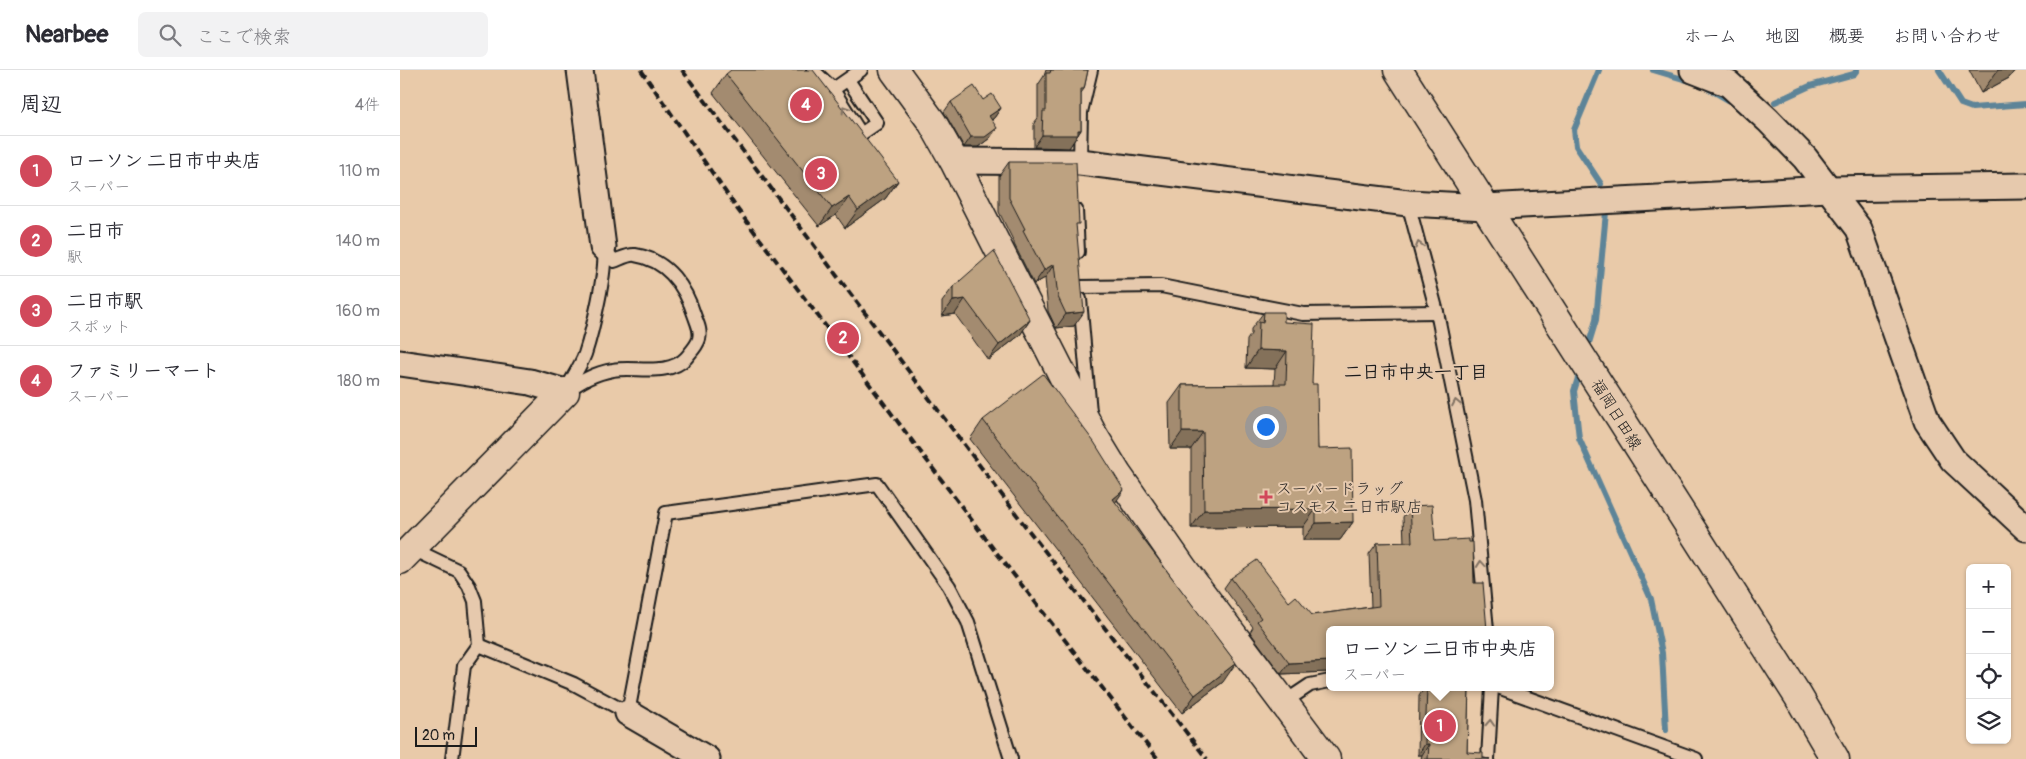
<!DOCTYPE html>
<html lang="ja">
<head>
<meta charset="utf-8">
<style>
	body { margin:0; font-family:Pangolin,"Klee One",sans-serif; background:#f2f2f3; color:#2b2b33 }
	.controls { position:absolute; right:15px; bottom:15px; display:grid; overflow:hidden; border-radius:8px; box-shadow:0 1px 4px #0004 }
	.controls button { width:45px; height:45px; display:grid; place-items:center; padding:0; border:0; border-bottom:1px solid #e1e1e2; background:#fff; color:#2b2b33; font:25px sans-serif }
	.scale { position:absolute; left:15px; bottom:12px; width:62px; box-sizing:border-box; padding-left:5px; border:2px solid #1c1c1c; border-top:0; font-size:14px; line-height:18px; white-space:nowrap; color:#1c1c1c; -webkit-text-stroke:4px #e6c9ad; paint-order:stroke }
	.you { position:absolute; left:865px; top:356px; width:18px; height:18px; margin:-12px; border:4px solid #fff; border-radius:50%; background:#1a73e8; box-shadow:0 0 0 8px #1a73e833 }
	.badge { display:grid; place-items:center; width:32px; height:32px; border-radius:50%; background:#d1495b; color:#fff; font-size:16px; font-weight:700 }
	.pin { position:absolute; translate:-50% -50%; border:2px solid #fff; box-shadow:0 1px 5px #0006 }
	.popup { position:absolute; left:926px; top:556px; width:228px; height:65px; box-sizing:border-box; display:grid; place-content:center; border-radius:8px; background:#fff; filter:drop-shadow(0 1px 4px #0005); font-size:16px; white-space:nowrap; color:#7c7c81 }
	.popup b { font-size:19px; color:#2b2b33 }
	.popup::after { content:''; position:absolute; left:50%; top:100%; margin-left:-10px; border:10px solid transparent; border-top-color:#fff }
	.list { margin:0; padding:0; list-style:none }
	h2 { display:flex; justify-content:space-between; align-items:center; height:65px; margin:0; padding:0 20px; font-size:21px }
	h2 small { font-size:16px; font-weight:400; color:#7c7c81 }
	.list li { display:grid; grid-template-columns:32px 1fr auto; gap:15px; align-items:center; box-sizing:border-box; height:70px; padding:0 20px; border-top:1px solid #e1e1e2 }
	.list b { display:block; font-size:19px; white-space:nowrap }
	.list p { margin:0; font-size:16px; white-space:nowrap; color:#7c7c81 }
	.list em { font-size:16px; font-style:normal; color:#7c7c81 }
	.icon { flex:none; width:28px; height:28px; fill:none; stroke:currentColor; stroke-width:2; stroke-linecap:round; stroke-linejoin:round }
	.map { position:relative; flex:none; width:1626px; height:689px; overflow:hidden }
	header { display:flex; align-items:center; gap:30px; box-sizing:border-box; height:70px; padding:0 25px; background:#fff; border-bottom:1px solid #e1e1e2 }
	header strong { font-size:24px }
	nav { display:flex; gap:28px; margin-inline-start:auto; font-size:18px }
	.search { width:350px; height:45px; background:#f2f2f3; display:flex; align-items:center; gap:12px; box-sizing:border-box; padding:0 18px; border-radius:8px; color:#7c7c81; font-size:19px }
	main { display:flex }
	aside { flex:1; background:#fff }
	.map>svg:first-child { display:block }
</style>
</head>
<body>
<header>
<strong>Nearbee</strong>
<div class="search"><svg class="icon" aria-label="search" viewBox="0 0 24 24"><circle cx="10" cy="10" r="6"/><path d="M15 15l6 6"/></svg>ここで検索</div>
<nav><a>ホーム</a><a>地図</a><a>概要</a><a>お問い合わせ</a></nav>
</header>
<main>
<aside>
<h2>周辺<small>4件</small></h2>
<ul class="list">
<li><span class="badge">1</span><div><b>ローソン 二日市中央店</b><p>スーパー</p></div><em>110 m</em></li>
<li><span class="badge">2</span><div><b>二日市</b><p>駅</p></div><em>140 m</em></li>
<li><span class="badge">3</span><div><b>二日市駅</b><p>スポット</p></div><em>160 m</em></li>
<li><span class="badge">4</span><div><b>ファミリーマート</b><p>スーパー</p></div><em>180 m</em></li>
</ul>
</aside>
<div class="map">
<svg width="1626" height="689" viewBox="0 0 1626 689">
	<rect width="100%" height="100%" fill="#e9caa9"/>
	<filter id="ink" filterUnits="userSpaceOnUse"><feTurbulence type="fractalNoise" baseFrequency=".02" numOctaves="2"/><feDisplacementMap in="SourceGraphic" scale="10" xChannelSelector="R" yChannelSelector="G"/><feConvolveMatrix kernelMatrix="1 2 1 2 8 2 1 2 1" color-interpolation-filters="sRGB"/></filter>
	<g filter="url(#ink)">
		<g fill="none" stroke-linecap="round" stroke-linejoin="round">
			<!-- stream -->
			<g stroke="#5d8498" stroke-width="6">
				<path d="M1199,0L1174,60L1176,76L1201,114"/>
				<path d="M1253,0L1293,12"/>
				<path d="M1539,0L1561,34L1572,38L1626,34"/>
				<path d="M1309,19L1328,30"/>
				<path d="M1375,32L1410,16L1454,4L1457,0"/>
				<path d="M1189,273L1196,250L1206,142"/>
				<path d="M1179,305L1174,321L1179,368L1251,529L1262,583L1266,660"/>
			</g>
			<!-- lane casing -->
			<g stroke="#1c1c1c" stroke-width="16">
				<g id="lane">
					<path d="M413,0L432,18L461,64L477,53L448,10"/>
					<path d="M432,18L438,16L461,0"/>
					<path d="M680,92L681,42L691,0"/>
					<path d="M1008,133L1037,242L1075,430L1087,560"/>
					<path d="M676,140L678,182"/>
					<path d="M203,177L214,191C220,189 229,184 235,185C268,190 286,218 295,247C298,255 301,261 299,269C297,276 290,283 286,288C268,307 235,296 213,300C194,303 180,312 165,322C171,310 180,297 185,284C191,266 209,194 203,177Z"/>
					<path d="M679,217L761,216L903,244L1037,242"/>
					<path d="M680,229L690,342"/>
					<path d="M11,478L59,501L69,516L75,531L79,575L64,596L52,689"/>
					<path d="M79,575L174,614L228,643L266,443L477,414L549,516L568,552L611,689"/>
					<path d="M1098,617L1296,689"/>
					<path d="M883,633L910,615L930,611"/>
					<path d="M1088,689L1092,617"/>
				</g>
			</g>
			<!-- street casing -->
			<g stroke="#1c1c1c" stroke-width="29">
				<g id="street">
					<path d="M180,0L203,177"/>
					<path d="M1293,0L1329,14L1368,50L1405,88L1459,159L1527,351L1553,390L1626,458"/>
					<path d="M554,91L680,92L1008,133L1086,137L1428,119L1626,116"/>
					<path d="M0,293L130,312L165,322"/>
					<path d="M228,643L307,689"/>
				</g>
			</g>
			<!-- secondary casing -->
			<g stroke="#1c1c1c" stroke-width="31">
				<g id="secondary">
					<path d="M494,0L532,52L554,91L692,363L717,404L784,500L926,689"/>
					<path d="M998,0L1398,626L1435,689"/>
					<path d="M0,490L165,322"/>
				</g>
			</g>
			<!-- lane -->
			<use href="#lane" stroke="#e6c9ad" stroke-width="12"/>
			<!-- street -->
			<use href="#street" stroke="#e6c9ad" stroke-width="25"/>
			<!-- secondary -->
			<use href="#secondary" stroke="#e6c9ad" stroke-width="28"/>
			<!-- rail -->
			<g stroke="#1c1c1c" stroke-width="4" stroke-dasharray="8 4" stroke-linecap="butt">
				<path d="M241,0L338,140L446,283L592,477L758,689"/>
				<path d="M282,0L626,457L807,689"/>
			</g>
		</g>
		<!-- wall -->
		<g fill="#a38b6f" stroke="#1c1c1c">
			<path d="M646,0H688L684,19L681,23V60L669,78L634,77V53L638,48V15L644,6Z"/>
			<path d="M1569,0H1615L1609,8L1581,23Z"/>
			<path d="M326,4L498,111L485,129L445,158L436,145L419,156L313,23Z"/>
			<path d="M583,30L601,38L594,48L592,50L590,68L578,77H564L544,42L551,32Z"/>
			<path d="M609,92L676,157L674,256L656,258L648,241L645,208L634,214L614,174V172L599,142V106Z"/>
			<path d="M553,217L630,250L620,265L588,290L555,244L542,246V232Z"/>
			<path d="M864,242L884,252L912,314L918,379L953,452L940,470H903V457L791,458V379H770L769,333L782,315L874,314L875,299L846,298L847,270L851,264V259Z"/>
			<path d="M583,350L715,433L823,612L782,643L570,369Z"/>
			<path d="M1010,436L1035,471L1074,513L930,560L928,602L881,604L850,562L853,557L824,518L831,508L889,532L912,545L971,537L969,484L977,473H1004L1003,447Z"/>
			<path d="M1025,617H1069L1067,682L1083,688L1090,689H1021L1022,685H1018L1019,626Z"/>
		</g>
		<!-- shaded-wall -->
		<g fill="#84715a" stroke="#1c1c1c">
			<path d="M1598,0H1615L1609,8L1581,23Z"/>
			<path d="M601,38L594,48L582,56L589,46Z"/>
			<path d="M597,58L590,68L578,77H564L571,67Z"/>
			<path d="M678,60H681L669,78L634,77L642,65Z"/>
			<path d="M498,111L485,129L445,158L458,140Z"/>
			<path d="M449,127L436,145L419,156L432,138Z"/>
			<path d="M654,194L645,208L634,214L644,200Z"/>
			<path d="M565,229L555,244L542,246L553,231Z"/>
			<path d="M684,242L674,256L656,258L666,244Z"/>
			<path d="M630,250L620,265L588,290L599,275Z"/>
			<path d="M858,280L887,281L875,299L846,298Z"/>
			<path d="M782,362H803L791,379H770Z"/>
			<path d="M724,420L711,439L713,429Z"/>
			<path d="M916,439L903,457L791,458L804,440Z"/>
			<path d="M953,452L940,470H903L916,453Z"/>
			<path d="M930,591V599L928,602L881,604L889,593Z"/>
			<path d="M836,593L823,612L782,643L795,625Z"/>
			<path d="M1025,674H1029L1022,685H1018Z"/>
		</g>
		<!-- building -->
		<g fill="#bda281" stroke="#1c1c1c">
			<path d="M331,0H413L498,111L458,140L449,127L432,138L326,4Z"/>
			<path d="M651,0H688L684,19H681V60H678V65H642L643,41H646V3H650Z"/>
			<path d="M574,16L583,30L592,24L601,38L589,46L597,58L585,67H571L551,32Z"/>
			<path d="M609,92H676L679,154H676L684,242L666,244L658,227L654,194L644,200L623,160L625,159L609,128Z"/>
			<path d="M594,181L630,250L599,275L565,229L553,231V217Z"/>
			<path d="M864,242H884V252L914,254L912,314H917L918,379L952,378L953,452L916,453V439L804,440L803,362H782V315L886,314L887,281L858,280L859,252L863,253Z"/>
			<path d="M643,304L694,372L724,420L713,429L836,593L795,625L583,350Z"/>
			<path d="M1032,435L1035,471L1069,469V472H1073L1074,513H1083L1087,560H930V591L889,593L857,551L861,548L831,508L857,490L889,532L896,526L912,545L979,536L977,473L1012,472L1010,436Z"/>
			<path d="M1027,617H1069L1067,682L1083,683V688L1090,689H1028L1029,674H1025Z"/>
		</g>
		<!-- one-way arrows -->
		<defs><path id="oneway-chevron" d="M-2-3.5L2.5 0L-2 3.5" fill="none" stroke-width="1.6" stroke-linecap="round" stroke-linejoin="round" transform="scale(1.25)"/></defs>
		<g stroke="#817264">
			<use href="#oneway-chevron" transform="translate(445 39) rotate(-122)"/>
			<use href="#oneway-chevron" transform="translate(1019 175) rotate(-105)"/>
			<use href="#oneway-chevron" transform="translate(1056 333) rotate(-101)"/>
			<use href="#oneway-chevron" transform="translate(1081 494) rotate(-95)"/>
			<use href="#oneway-chevron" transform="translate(1090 653) rotate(-87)"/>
		</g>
	</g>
	<!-- markers -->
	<path fill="#d1495b" stroke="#e6c9ad" stroke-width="2" d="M863.5 419.5h5v5h5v5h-5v5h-5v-5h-5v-5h5z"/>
	<g text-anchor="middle" stroke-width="4" stroke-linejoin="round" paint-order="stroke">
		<!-- street labels -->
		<g font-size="16" fill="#1c1c1c" stroke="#e6c9ad">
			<text transform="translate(1217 344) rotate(58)" y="6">福岡日田線</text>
		</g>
		<!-- poi labels -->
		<g font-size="16" fill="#1c1c1c" stroke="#e6c9ad" text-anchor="start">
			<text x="876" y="424">スーパードラッグ<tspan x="876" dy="18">コスモス 二日市駅店</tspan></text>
		</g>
		<!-- neighbourhood labels -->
		<g font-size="18" font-weight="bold" fill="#1c1c1c" stroke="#e6c9ad">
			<text x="1016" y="308">二日市中央一丁目</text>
		</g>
	</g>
</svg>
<div class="controls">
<button>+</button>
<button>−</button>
<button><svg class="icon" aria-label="locate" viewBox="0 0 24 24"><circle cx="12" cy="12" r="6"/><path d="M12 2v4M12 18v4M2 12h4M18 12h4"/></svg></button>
<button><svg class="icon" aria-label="layers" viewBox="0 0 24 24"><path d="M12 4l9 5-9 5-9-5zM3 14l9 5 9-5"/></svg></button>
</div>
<div class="scale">20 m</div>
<div class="you"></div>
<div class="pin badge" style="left:1040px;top:656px">1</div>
<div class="popup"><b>ローソン 二日市中央店</b>スーパー</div>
<div class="pin badge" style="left:443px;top:268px">2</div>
<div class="pin badge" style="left:421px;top:104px">3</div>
<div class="pin badge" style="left:406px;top:35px">4</div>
</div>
</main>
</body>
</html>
